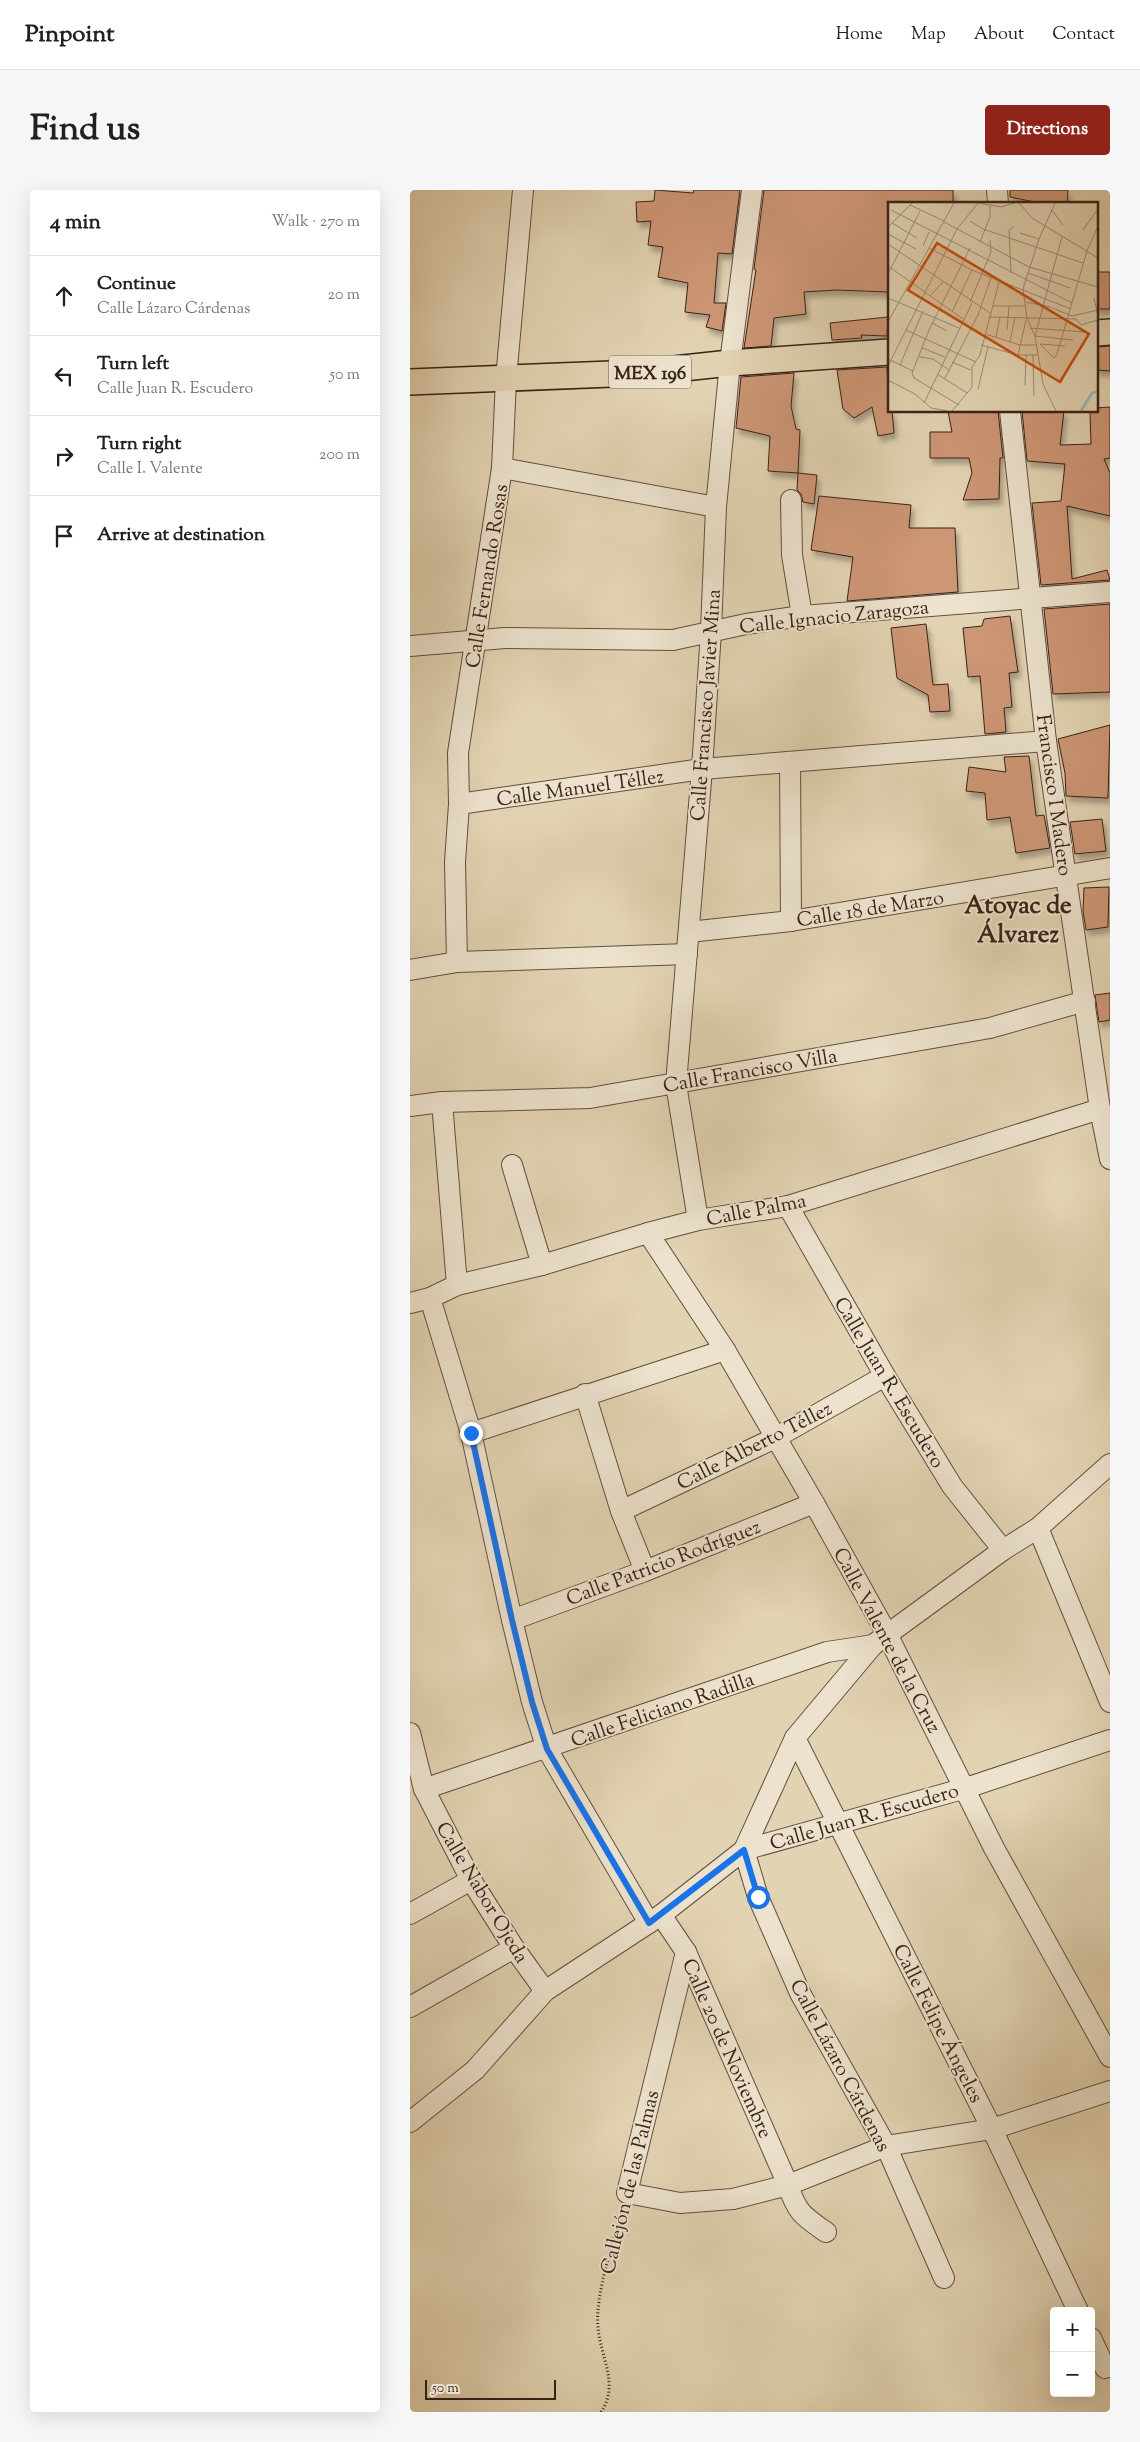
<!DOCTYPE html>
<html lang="en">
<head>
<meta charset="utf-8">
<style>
	body { margin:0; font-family:"Sorts Mill Goudy",serif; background:#f6f6f6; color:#202124 }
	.controls { position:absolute; right:15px; bottom:15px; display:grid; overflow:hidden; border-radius:5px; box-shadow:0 5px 20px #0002 }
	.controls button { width:45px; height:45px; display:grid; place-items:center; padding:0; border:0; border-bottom:1px solid #e0e0e0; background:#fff; color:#202124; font:25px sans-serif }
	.scale { position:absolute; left:15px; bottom:12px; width:131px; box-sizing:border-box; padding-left:5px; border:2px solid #392219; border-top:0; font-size:14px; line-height:18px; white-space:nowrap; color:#392219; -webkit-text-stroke:4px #ece2cd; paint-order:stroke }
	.stop { position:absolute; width:15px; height:15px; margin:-11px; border:4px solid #1a73e8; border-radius:50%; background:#fff }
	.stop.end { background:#1a73e8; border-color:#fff; box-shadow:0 1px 5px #0008 }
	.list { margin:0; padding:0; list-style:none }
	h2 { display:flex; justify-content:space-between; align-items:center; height:65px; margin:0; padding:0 20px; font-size:21px }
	h2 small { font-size:16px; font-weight:400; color:#757577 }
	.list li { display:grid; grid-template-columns:32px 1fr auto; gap:15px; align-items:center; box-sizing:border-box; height:80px; padding:0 20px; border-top:1px solid #e0e0e0 }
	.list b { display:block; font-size:19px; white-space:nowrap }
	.list p { margin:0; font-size:16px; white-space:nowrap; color:#757577 }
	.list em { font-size:16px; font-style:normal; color:#757577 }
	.icon { flex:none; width:28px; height:28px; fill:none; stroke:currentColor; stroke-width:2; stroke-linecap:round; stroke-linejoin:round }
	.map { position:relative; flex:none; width:700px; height:2222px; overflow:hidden; border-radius:5px }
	header { display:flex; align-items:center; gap:30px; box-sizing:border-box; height:70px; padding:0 25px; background:#fff; border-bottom:1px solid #e0e0e0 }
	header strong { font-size:24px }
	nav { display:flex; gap:28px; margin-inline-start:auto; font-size:18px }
	.intro { display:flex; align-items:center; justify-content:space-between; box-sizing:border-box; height:120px; padding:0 30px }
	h1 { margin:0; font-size:35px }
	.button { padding:12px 22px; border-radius:5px; background:#8f2418; color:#fff; font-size:18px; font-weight:700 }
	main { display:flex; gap:30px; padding:0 30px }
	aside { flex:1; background:#fff; border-radius:5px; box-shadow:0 5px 20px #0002 }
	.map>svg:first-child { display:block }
</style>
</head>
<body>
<header>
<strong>Pinpoint</strong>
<nav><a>Home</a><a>Map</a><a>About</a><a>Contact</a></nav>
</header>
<div class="intro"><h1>Find us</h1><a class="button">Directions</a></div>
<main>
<aside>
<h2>4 min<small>Walk · 270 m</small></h2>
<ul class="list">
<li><svg class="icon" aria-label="ahead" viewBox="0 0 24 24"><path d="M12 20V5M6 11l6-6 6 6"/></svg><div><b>Continue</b><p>Calle Lázaro Cárdenas</p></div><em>20 m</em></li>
<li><svg class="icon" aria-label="left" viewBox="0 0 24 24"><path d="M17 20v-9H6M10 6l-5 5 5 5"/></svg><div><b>Turn left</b><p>Calle Juan R. Escudero</p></div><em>50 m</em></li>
<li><svg class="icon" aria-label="right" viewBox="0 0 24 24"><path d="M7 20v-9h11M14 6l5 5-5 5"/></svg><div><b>Turn right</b><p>Calle I. Valente</p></div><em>200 m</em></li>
<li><svg class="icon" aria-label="arrive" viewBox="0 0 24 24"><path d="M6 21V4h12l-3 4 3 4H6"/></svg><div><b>Arrive at destination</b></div></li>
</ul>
</aside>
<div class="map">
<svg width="700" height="2222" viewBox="0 0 700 2222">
	<defs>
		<filter id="shadow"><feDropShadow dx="3" dy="5.5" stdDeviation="2.5" flood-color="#0004"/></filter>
	</defs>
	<rect width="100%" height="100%" fill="#e2d3b2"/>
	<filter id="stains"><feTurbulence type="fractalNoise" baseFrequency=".004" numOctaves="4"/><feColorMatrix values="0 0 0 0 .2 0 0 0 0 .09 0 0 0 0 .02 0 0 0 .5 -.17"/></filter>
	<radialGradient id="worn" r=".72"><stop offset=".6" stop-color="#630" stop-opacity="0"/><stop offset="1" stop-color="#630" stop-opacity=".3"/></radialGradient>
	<!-- building -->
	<g fill="#cd9675" stroke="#392219" filter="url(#shadow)">
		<path d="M245,0L283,3L284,0H330L322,64L308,63L304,113H316L312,141L296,137L300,125L275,122L278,93L248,87L253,57L238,55L241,31L227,32L226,12L244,11Z"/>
		<path d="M354,0H543V14H479V102L426,100L394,102L396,124L364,128L361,156L334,158L346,80L344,79Z"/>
		<path d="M600,0H658L657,14H635L600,7Z"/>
		<rect x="686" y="82" width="14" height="37"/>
		<path d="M478,127L477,146L451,145L452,148L422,150L420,133Z"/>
		<path d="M700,156V181L686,180V157Z"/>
		<path d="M477,177L479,221H482L484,243L468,246L462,217L444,228L433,219L427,180Z"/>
		<path d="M384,183L381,216L386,239L390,240L388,283L358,281L360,246L326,238L331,187Z"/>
		<path d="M700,217V268L694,269L700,283V326L657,316L662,389L697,380L700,390L631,395L622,313L651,311L655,274L617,271L612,221H654L650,255L681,254L680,221H686V218Z"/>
		<path d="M538,221H588L593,268H590L589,309L553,310L562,283L559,268H520V242H542Z"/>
		<path d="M388,283L407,285L404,314L393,312L391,304L387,300Z"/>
		<path d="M409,306L501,315L499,338H545L548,402L437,411L443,367L401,360Z"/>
		<path d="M700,414V502L643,504L634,419Z"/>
		<path d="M600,426L608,482L599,483L602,517L594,518L596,542L575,544L570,486L558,487L553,438L572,436L574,429Z"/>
		<path d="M516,434L523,495L538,494L540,521L520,522L518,505L487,488L481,438Z"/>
		<path d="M700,535L698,608L656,606L655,583L648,549Z"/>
		<path d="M619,566L626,626L634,625L640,658L606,663L600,627L577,630L575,603L556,601L559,577L596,582L594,567Z"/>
		<path d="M692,629L696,661L665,664L660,632Z"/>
		<path d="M699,697L698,737L676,740L673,721L674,698Z"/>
		<path d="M700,803V830L689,832L685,805Z"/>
	</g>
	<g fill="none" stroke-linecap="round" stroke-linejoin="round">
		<!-- minor casing -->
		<g stroke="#634e3f" stroke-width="22">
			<g id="minor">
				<path d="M587,0L588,14"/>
				<path d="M600,221L636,551L690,919L700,969"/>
				<path d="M92,278L306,317"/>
				<path d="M381,310L382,365L392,426"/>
				<path d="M0,456L95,448L263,450L336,434L392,426L700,402"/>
				<path d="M380,572L381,731"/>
				<path d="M49,614L292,579L636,551"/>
				<path d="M279,742L381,731L700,678"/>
				<path d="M47,772L45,672L49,614L48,563L92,278L96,189L113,0"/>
				<path d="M0,780L47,772L277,764"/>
				<path d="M32,912L47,1095"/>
				<path d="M0,916L32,912L180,908L580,838L675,811"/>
				<path d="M102,975L132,1075"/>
				<path d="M378,1016L475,1186L542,1296L593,1360"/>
				<path d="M288,1030L266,894L292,579L301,441L306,317L320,173L342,0"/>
				<path d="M238,1043L315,1160L404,1313L477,1444L584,1658L700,1867"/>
				<path d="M20,1108L61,1243L102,1430L122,1512L137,1559L239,1733"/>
				<path d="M0,1113L20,1108L47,1095L132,1075L238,1043L288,1030L378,1016L690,919"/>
				<path d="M175,1204L211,1321L235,1381"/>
				<path d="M61,1243L315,1160"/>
				<path d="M211,1321L365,1248L475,1186"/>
				<path d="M628,1338L700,1512"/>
				<path d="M102,1430L235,1381L404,1313"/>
				<path d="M0,1543L14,1599L61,1690L104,1758L135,1801"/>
				<path d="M385,1548L582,1939L668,2121"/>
				<path d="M14,1599L417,1462L463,1455"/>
				<path d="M334,1660L385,1548L463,1455L593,1360L628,1338L700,1274"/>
				<path d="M334,1660L348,1707L390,1803L476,1956L534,2088"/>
				<path d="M0,1724L61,1690"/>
				<path d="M251,1725L276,1762L378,1995C387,2023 393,2026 416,2042"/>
				<path d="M276,1762L217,2003L270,2013L323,2009L378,1995L476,1956L582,1939L700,1901"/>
				<path d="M0,1817L104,1758"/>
				<path d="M0,1932L65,1880L135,1801L251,1725L334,1660L556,1598L700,1550"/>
				<path d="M681,2148L695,2178"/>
			</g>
		</g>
		<!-- major casing -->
		<g stroke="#392219" stroke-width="28">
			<g id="major">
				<path d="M686,143L700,142"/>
				<path d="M0,192L227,183L320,173L479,162"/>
			</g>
		</g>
		<!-- path -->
		<path stroke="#392219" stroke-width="3" stroke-dasharray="1 2.5" stroke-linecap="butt" d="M191,2222C210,2195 190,2166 188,2137C185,2104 203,2053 212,2021"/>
		<!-- minor -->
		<use href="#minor" stroke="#ece2cd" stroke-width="20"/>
		<!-- major -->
		<use href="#major" stroke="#e2d3b2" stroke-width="25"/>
	</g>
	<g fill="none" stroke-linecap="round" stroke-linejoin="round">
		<!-- route -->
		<path stroke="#1a73e8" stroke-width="6" d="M61,1243L102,1430L122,1512L137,1559L239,1733L334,1660L348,1707"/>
	</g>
	<g text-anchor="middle" stroke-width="4" stroke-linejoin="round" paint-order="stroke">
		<!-- shield labels -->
		<rect fill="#ece2cd" stroke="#6f5c4f" stroke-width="1" x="199" y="165.5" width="82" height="33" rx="4"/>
		<g font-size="19" font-weight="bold" fill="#392219">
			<text x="240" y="189">MEX 196</text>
		</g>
		<!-- street labels -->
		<g font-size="20" fill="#392219" stroke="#ece2cd">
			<text transform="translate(76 386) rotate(-81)" y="7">Calle Fernando Rosas</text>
			<text transform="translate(424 426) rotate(-6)" y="7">Calle Ignacio Zaragoza</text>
			<text transform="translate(295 515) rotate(-86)" y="7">Calle Francisco Javier Mina</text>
			<text transform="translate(170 597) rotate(-8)" y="7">Calle Manuel Téllez</text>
			<text transform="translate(645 605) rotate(82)" y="7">Francisco I Madero</text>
			<text transform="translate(460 718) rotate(-9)" y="7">Calle 18 de Marzo</text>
			<text transform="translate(340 880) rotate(-10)" y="7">Calle Francisco Villa</text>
			<text transform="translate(346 1019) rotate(-11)" y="7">Calle Palma</text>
			<text transform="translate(480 1192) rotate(59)" y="7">Calle Juan R. Escudero</text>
			<text transform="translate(344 1255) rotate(-27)" y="7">Calle Alberto Téllez</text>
			<text transform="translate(253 1372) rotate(-21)" y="7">Calle Patricio Rodríguez</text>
			<text transform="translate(478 1450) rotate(62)" y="7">Calle Valente de la Cruz</text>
			<text transform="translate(252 1519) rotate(-19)" y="7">Calle Feliciano Radilla</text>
			<text transform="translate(454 1626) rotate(-16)" y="7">Calle Juan R. Escudero</text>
			<text transform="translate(73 1702) rotate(59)" y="7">Calle Nabor Ojeda</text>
			<text transform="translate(529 1833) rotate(63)" y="7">Calle Felipe Ángeles</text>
			<text transform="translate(318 1858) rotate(66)" y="7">Calle 20 de Noviembre</text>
			<text transform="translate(431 1875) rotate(62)" y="7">Calle Lázaro Cárdenas</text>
			<text transform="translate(219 1992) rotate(-76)" y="7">Callejón de las Palmas</text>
		</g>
		<!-- district labels -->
		<g font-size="25" font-weight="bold" fill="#392219" stroke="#ece2cd">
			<text x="608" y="723">Atoyac de<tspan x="608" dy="29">Álvarez</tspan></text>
		</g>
	</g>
	<!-- overview -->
	<g transform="translate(478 12)">
		<rect width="210" height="210" fill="#e2d3b2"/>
		<path fill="none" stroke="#96b6b4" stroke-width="2.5" d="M193,209L204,191L210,189"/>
		<path fill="none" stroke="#9e8c75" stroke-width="1" d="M24,1L22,3L56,19M90,1L113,5L126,1M131,1L144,16L210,56M3,8L184,101M164,8L175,23M82,19L95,27L195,61M56,20L141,65L210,85M4,21L29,36M0,25L22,3M195,28L210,7M132,31L151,37M0,32L28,47M92,40L102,15V4M0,42L102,111M35,44L41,30M41,46L84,68L183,107M0,64L75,117M123,71L121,28L126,24M140,71L182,86M0,72L32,9M43,93L55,80M0,96L71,126M206,96L210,114M82,100L103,50L102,38M138,100L162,105L184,114L210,108M105,104H138M64,110L84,68M101,115L188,117L193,123L210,118M0,120L66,1M44,121L59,129M142,126L198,130M18,128L88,160M119,128L121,105M97,132L132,143H148M147,134L139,116L135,87L151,37L167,1M147,134L185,138M108,135L112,115M122,140L127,115M152,142L166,156L169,152L199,49L210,24M152,142L177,144M93,143L130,153H149M34,146L57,155M130,153L138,118M145,153L146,194M31,155L45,157L61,168M0,157L25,169M64,160L83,168M12,163L35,109M0,164L69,27L90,1M49,172L79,191M57,176L90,113L103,76M0,178L27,192L43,206L60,209M137,183L138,153M90,187L100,145M36,201L84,101M71,203L26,176L24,171L41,128L82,46M64,209L84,185V165L92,153L111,80M168,209L155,182L147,134L174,35"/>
		<path fill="#c54e0f" fill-opacity="0.15" stroke="#c54e0f" stroke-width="2.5" d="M49,41L201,132L172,180L20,88Z"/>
		<rect width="210" height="210" fill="none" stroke="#392219" stroke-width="2.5"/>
	</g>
	<rect width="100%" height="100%" filter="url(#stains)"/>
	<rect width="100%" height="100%" fill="url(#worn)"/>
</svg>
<div class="controls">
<button>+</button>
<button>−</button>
</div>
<div class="scale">50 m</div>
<div class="stop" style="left:348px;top:1707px"></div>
<div class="stop end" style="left:61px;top:1243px"></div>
</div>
</main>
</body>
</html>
